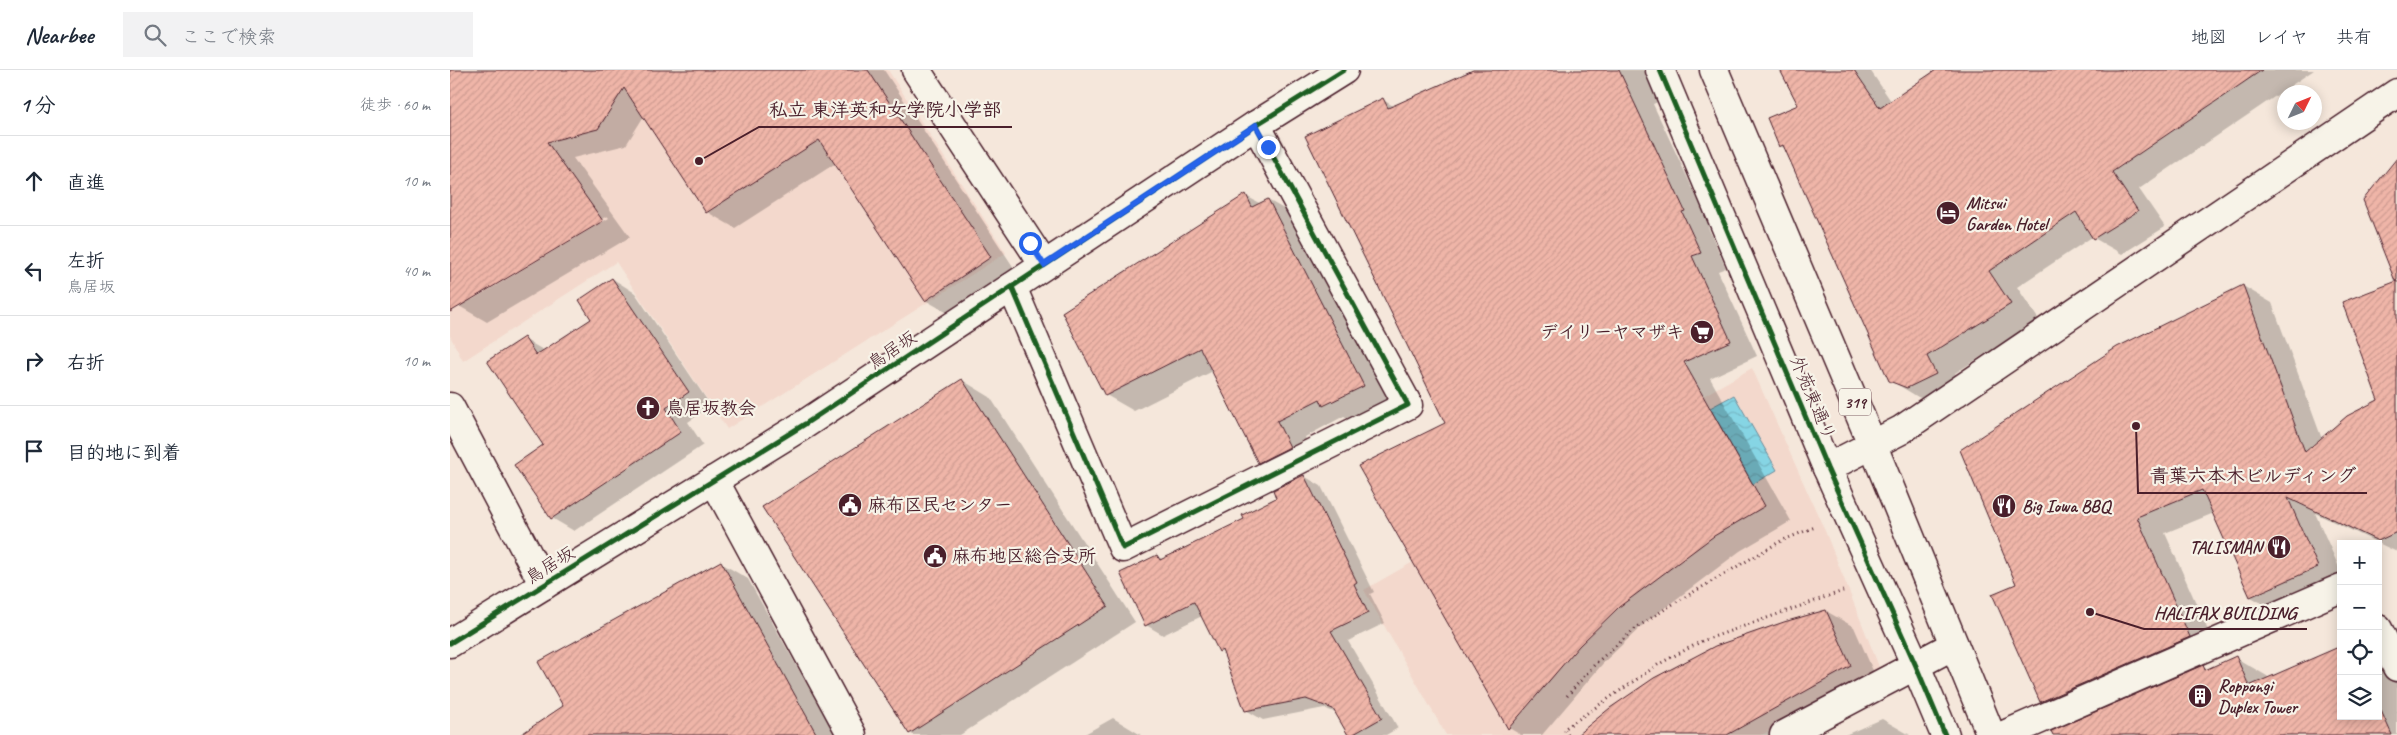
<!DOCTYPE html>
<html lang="ja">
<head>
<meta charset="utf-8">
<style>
	body { margin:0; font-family:Caveat,"Klee One",sans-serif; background:#f2f2f3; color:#1f2937 }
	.controls { position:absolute; right:15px; bottom:15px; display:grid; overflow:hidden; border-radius:0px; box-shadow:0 2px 12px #0003 }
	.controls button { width:45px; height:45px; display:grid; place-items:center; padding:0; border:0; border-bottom:1px solid #e0e1e3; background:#fff; color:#1f2937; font:25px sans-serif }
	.compass { position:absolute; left:1827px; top:15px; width:45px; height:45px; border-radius:50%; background:#fff; box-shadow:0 2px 12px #0003; rotate:47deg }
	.stop { position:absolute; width:15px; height:15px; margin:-11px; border:4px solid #2563eb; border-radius:50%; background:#fff }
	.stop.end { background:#2563eb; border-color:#fff; box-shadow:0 1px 5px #0008 }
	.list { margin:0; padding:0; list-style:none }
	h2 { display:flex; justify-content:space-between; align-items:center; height:65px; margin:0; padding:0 20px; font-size:21px }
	h2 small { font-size:16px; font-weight:400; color:#747a83 }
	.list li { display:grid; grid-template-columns:32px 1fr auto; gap:15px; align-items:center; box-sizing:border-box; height:90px; padding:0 20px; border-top:1px solid #e0e1e3 }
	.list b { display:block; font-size:19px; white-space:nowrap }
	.list p { margin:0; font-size:16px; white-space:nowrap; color:#747a83 }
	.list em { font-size:16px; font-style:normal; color:#747a83 }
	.icon { flex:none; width:28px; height:28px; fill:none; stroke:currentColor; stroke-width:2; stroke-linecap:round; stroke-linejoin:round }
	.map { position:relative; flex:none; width:1947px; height:665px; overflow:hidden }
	header { display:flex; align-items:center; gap:30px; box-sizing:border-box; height:70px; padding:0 25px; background:#fff; border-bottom:1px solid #e0e1e3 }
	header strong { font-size:24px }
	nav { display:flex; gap:28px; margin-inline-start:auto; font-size:18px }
	.search { width:350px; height:45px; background:#f2f2f3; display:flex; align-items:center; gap:12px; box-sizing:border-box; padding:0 18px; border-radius:0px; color:#747a83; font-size:19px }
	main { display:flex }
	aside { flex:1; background:#fff }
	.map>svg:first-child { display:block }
</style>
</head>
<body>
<header>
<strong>Nearbee</strong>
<div class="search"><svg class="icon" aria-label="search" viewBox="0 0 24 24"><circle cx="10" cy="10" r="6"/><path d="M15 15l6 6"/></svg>ここで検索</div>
<nav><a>地図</a><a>レイヤ</a><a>共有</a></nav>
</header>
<main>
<aside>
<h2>1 分<small>徒歩 · 60 m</small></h2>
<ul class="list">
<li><svg class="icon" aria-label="ahead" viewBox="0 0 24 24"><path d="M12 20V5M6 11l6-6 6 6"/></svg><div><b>直進</b></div><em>10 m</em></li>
<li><svg class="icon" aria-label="left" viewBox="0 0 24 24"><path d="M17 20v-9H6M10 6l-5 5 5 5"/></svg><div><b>左折</b><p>鳥居坂</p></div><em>40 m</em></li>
<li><svg class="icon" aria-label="right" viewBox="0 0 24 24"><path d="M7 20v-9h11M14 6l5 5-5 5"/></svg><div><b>右折</b></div><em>10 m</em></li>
<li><svg class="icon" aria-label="arrive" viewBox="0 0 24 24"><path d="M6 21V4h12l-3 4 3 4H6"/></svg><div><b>目的地に到着</b></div></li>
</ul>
</aside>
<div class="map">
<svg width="1947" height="665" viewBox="0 0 1947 665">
	<defs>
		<pattern id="water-waves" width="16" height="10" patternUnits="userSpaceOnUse" patternTransform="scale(1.25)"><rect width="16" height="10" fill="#86d5e4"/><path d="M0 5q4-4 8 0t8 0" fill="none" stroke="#75b6c4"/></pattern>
		<pattern id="building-hatch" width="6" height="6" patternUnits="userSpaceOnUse" patternTransform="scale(1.25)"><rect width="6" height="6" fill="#efb5a8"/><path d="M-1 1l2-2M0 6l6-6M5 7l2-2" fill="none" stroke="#ce9b91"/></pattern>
	</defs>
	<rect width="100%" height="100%" fill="#f5e7db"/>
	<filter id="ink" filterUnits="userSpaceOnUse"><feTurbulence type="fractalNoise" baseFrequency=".02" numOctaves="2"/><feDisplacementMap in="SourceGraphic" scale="10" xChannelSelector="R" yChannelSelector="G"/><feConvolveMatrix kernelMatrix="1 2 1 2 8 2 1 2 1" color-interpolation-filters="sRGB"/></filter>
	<g filter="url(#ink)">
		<!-- built -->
		<g fill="#f3d8cc">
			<path d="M0,0H438L556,183L277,359L166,192L13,291L0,266Z"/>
			<path d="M1302,298L1375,461L1432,604L1311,665H996L914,520Z"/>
		</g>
		<!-- water -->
		<path fill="url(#water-waves)" stroke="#6e8c9a" d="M1284,325L1327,400L1303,414L1260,338Z"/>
		<!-- shadow -->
		<g fill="#0003" fill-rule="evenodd">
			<path d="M3,0H434L568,204L503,246L475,230L386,93L285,158L257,142L194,46L176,75L123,88L180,167L37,252L9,236L0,219V2ZM157,146L159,148L22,230V227Z"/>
			<path d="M1025,0H1195L1210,31L1203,34L1260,156L1258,157L1276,198L1268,201L1307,286L1260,308L1341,451L1290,481L1196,552L1155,591L1092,665H1071L1059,658L910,397L997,354L933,30L945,37Z"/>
			<path d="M1332,0H1420L1441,31L1519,0H1864L1689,119L1715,157L1672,184L1642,167L1567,217L1589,250L1505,303L1513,320L1486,333L1468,327L1440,310L1336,79L1330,76L1349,36Z"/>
			<path d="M1947,91V482L1865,443L1891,502V516L1829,543L1801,527L1764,443L1715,463L1768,583L1622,647L1593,631L1567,514L1793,216L1822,233L1872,369L1930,331L1947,212L1915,131Z"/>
			<path d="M796,126L811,134L818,130L846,146L941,332L902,351L894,346L855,367L867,393L837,408L809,392L763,301L684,341L656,325Z"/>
			<path d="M163,209L185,223L261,336L238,352L253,375L124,461L102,448L95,375L74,269L95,281L143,249Z"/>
			<path d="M512,310L540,327L685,552L510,665H463L460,663Z"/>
			<path d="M854,406L871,416L924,522L920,524L935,553L898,571L948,658L936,665H899L886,643L874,638L813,650L796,640L775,584L770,581L752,546L713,565L696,555L707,486L714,490L796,450L828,429Z"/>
			<path d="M271,493L298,509L385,665H72L114,636Z"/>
			<path d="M1376,541L1404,557L1428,612L1333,665H1129Z"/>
			<path d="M1928,578L1947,595V665H1608L1753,597L1758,600L1786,588L1817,606L1819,609L1891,646H1928Z"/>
			<path d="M663,648L691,665H633Z"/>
			<path d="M1432,649L1460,665H1395Z"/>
		</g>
		<!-- building -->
		<g fill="url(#building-hatch)" stroke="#4a1f2b">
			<path d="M0,0H418L541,187L475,231L369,70L256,143L174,18L148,59L97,72L153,151L0,242Z"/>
			<path d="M1023,0H1169L1235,141L1232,142L1251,183L1242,186L1281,271L1234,292L1315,436L1264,466L1169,537L1129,576L1058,659L908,396L995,353L855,66L933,28L938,38Z"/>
			<path d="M1330,0H1404L1430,38L1486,0H1812L1662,102L1688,141L1643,169L1626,142L1539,201L1561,234L1477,286L1486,304L1457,318L1439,311L1333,75L1329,77L1317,48L1348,35Z"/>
			<path d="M1947,88V210L1945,211L1913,130Z"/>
			<path d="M796,124L802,137L818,129L914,316L873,336L870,329L827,351L840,377L808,393L750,278L655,326L612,242Z"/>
			<path d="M162,208L239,322L216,338L231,362L101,449L64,395L93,375L37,291L74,267L86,285L141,249L129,230Z"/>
			<path d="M1947,211V462L1928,471L1838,428L1868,497L1800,527L1752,420L1687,447L1740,567L1590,632L1542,524L1566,514L1510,380L1667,277L1793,215L1855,382L1897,346L1928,330L1892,232Z"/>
			<path d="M512,309L658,536L459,664L312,437Z"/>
			<path d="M854,405L907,512L904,514L918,543L881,561L932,648L902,665H898L883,639L856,629L795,641L772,580L769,582L744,532L695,556L670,503L707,485L710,490L794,449L792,445L826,428L823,420Z"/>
			<path d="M271,491L367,665H70L113,636L88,592Z"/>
			<path d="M1376,540L1401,596L1277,665H1127L1160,638L1204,608L1265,576L1334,552Z"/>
			<path d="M1891,576V646H1928V634L1942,665H1603L1601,661L1753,595L1755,600L1786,586L1799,616Z"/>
		</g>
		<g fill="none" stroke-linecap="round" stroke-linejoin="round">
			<!-- minor casing -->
			<g stroke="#4a1f2b" stroke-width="31">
				<g id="minor">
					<path d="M466,0L594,195"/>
					<path d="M562,217L673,478L958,335L806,55"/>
					<path d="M0,337L94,515"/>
					<path d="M1377,398L1451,360L1947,23"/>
					<path d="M264,410L402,665"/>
					<path d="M1928,559L1947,597"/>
					<path d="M0,573L355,354L806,55L894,0"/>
					<path d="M1334,665L1504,575"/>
					<path d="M1554,665L1891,518"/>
				</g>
			</g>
			<!-- major casing -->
			<g stroke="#4a1f2b" stroke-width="31">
				<g id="major">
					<path d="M1210,0L1377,398L1466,596L1495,665"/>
					<path d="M1264,0L1423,376L1541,665"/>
				</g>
			</g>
			<!-- path -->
			<g stroke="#4a1f2b" stroke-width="3" stroke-dasharray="1 4" stroke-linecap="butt">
				<path d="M1117,626L1146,593L1186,558L1223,534L1331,471L1365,457"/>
				<path d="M1118,665L1114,659L1209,594L1252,571L1393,521"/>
			</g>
			<!-- minor -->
			<use href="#minor" stroke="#f7f3e8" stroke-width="28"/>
			<!-- major -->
			<use href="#major" stroke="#f7f3e8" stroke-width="28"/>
			<!-- cycleway casing -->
			<g stroke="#f7f3e8" stroke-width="8">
				<g id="cycleway">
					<path d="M1210,0L1377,398L1466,596L1495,665"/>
					<path d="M562,217L673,478L958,335L806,55"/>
					<path d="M0,573L355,354L806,55L894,0"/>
				</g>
			</g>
			<!-- cycleway -->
			<use href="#cycleway" stroke="#1b5e20" stroke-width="5"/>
		</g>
	</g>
	<g fill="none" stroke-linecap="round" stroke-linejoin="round" filter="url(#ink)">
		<!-- route -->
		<path stroke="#2563eb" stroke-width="6" d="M580,173L594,195L806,55L818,77"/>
	</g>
	<!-- icons -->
	<defs>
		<g id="hotel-disc" transform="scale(1.25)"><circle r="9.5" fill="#4a1f2b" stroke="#f7f3e8"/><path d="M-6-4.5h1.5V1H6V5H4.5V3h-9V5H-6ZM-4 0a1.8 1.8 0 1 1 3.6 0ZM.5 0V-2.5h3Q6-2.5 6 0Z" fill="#fff"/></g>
		<g id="supermarket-disc" transform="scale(1.25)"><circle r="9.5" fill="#4a1f2b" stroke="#f7f3e8"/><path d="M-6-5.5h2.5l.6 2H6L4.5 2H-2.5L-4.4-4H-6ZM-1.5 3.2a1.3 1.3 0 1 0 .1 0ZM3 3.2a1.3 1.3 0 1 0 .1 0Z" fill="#fff"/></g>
		<g id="church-disc" transform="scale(1.25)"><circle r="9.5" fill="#4a1f2b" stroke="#f7f3e8"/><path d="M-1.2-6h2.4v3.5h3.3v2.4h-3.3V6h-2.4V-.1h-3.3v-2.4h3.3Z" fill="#fff"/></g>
		<g id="civic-disc" transform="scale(1.25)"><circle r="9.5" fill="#4a1f2b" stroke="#f7f3e8"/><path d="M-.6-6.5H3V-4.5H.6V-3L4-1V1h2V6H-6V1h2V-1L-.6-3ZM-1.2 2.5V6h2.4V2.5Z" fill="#fff"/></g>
		<g id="restaurant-disc" transform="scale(1.25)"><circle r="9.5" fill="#4a1f2b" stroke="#f7f3e8"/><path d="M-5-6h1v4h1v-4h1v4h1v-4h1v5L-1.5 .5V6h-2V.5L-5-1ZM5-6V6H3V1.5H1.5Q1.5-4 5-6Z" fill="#fff"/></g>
		<g id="building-disc" transform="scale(1.25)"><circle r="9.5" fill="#4a1f2b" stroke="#f7f3e8"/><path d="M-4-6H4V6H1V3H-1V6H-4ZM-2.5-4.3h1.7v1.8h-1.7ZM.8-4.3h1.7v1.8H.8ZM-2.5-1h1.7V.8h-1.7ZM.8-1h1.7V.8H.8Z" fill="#fff"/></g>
	</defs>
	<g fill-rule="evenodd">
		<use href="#hotel-disc" x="1498" y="143"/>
		<use href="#supermarket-disc" x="1252" y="262"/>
		<use href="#church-disc" x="198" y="338"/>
		<use href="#civic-disc" x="400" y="435"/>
		<use href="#restaurant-disc" x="1554" y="436"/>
		<use href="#restaurant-disc" x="1829" y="477"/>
		<use href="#civic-disc" x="485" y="486"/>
		<use href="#building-disc" x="1750" y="626"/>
	</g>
	<g text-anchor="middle" stroke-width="4.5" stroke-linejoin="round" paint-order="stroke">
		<!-- shield labels -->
		<rect fill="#f7f3e8" stroke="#7e5f64" stroke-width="1" x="1389" y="318.5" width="32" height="27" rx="4"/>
		<g font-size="16" font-weight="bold" fill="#4a1f2b">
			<text x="1405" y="338">319</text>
		</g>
		<!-- poi labels -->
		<g font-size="18" font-weight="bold" fill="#4a1f2b" stroke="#f7f3e8" text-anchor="start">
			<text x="1516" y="139">Mitsui<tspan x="1516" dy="21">Garden Hotel</tspan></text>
			<text x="1234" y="268" text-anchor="end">デイリーヤマザキ</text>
			<text x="216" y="344">鳥居坂教会</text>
			<text x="418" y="441">麻布区民センター</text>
			<text x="1572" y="442">Big Iowa BBQ</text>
			<text x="1812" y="483" text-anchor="end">TALISMAN</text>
			<text x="502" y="492">麻布地区総合支所</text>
			<text x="1768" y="622">Roppongi<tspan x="1768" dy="21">Duplex Tower</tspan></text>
		</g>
		<!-- street labels -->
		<g font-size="18" fill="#4a1f2b" stroke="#f7f3e8">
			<text transform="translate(442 280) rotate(-34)" y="6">鳥居坂</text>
			<text transform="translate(1363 328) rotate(67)" y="6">外苑東通り</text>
			<text transform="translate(100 495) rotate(-32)" y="6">鳥居坂</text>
		</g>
	</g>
	<!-- callouts -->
	<path fill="none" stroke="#4a1f2b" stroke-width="2" d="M249 91L309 57H562M1686 356L1688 423H1917M1640 542L1694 559H1857"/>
	<g fill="#4a1f2b" stroke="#f7f3e8" stroke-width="2">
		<circle cx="249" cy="91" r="5"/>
		<circle cx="1686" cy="356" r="5"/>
		<circle cx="1640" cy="542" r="5"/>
	</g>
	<g font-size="19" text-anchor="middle" font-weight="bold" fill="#4a1f2b" stroke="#f7f3e8" stroke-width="4.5" stroke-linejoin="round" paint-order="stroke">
		<text x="435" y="46">私立 東洋英和女学院小学部</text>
		<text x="1803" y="412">青葉六本木ビルディング</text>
		<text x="1775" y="549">HALIFAX BUILDING</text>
	</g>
</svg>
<div class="controls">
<button>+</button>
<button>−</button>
<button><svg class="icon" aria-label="locate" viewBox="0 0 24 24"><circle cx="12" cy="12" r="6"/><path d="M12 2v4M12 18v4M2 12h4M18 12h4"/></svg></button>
<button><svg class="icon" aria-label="layers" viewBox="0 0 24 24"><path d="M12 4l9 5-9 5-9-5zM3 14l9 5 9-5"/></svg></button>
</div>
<svg class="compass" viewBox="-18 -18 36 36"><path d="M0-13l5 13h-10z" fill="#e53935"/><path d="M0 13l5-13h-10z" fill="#747a83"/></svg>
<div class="stop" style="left:580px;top:173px"></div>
<div class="stop end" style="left:818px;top:77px"></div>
</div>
</main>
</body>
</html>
